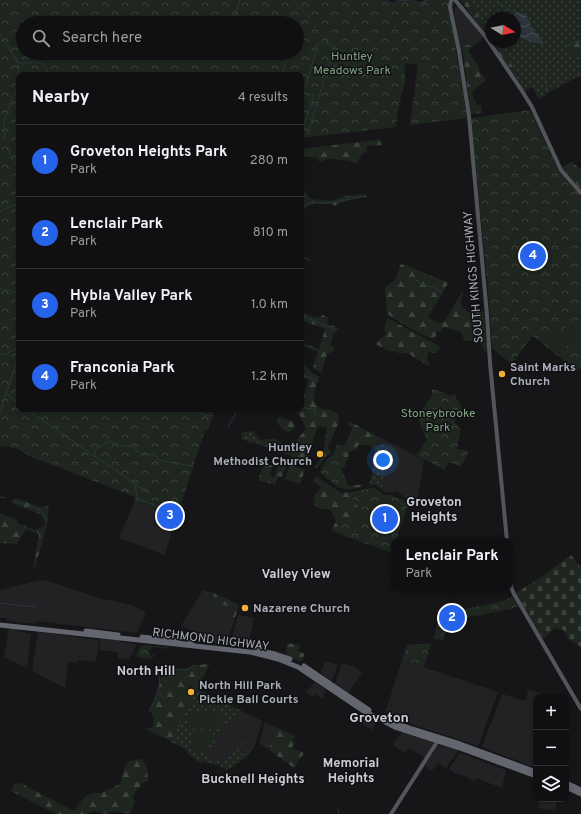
<!DOCTYPE html>
<html lang="en">
<head>
<meta charset="utf-8">
<style>
	body { margin:0; font-family:Overpass,sans-serif; background:#1e1e20; color:#f1f3f6 }
	.controls { position:absolute; right:12px; bottom:12px; display:grid; overflow:hidden; border-radius:8px; box-shadow:0 2px 6px #0003 }
	.controls button { width:36px; height:36px; display:grid; place-items:center; padding:0; border:0; border-bottom:1px solid #303032; background:#101012; color:#f1f3f6; font:20px sans-serif }
	.compass { position:absolute; left:485px; top:12px; width:36px; height:36px; border-radius:50%; background:#101012; box-shadow:0 2px 6px #0003; rotate:100deg }
	.you { position:absolute; left:383px; top:460px; width:14px; height:14px; margin:-10px; border:3px solid #fff; border-radius:50%; background:#1a73e8; box-shadow:0 0 0 6px #1a73e833 }
	.badge { display:grid; place-items:center; width:26px; height:26px; border-radius:50%; background:#2563eb; color:#fff; font-size:13px; font-weight:700 }
	.pin { position:absolute; translate:-50% -50%; border:2px solid #fff; box-shadow:0 1px 4px #0006 }
	.popup { position:absolute; left:391px; top:538px; width:122px; height:52px; box-sizing:border-box; display:grid; place-content:center; border-radius:8px; background:#101012; filter:drop-shadow(0 1px 3px #0005); font-size:13px; white-space:nowrap; color:#9c9d9f }
	.popup b { font-size:15px; color:#f1f3f6 }
	.popup::after { content:''; position:absolute; left:50%; top:100%; margin-left:-8px; border:8px solid transparent; border-top-color:#101012 }
	.list { margin:0; padding:0; list-style:none }
	h2 { display:flex; justify-content:space-between; align-items:center; height:52px; margin:0; padding:0 16px; font-size:17px }
	h2 small { font-size:13px; font-weight:400; color:#9c9d9f }
	.list li { display:grid; grid-template-columns:26px 1fr auto; gap:12px; align-items:center; box-sizing:border-box; height:72px; padding:0 16px; border-top:1px solid #303032 }
	.list b { display:block; font-size:15px; white-space:nowrap }
	.list p { margin:0; font-size:13px; white-space:nowrap; color:#9c9d9f }
	.list em { font-size:13px; font-style:normal; color:#9c9d9f }
	.icon { flex:none; width:22px; height:22px; fill:none; stroke:currentColor; stroke-width:2; stroke-linecap:round; stroke-linejoin:round }
	.map { position:relative; flex:none; width:581px; height:814px; overflow:hidden }
	.search { position:absolute; background:#101012; box-shadow:0 2px 6px #0003; left:16px; top:16px; width:288px; height:44px; display:flex; align-items:center; gap:10px; box-sizing:border-box; padding:0 14px; border-radius:22px; color:#9c9d9f; font-size:15px }
	.panel { position:absolute; background:#101012; box-shadow:0 2px 6px #0003; left:16px; top:72px; width:288px; height:340px; border-radius:8px }
	.map>svg:first-child { display:block }
</style>
</head>
<body>
<div class="map">
<svg width="581" height="814" viewBox="0 0 581 814">
	<defs>
		<pattern id="grass-dots" width="8" height="8" patternUnits="userSpaceOnUse"><rect width="8" height="8" fill="#1e261f"/><path d="M2 2h.1M6 6h.1" fill="none" stroke="#3c433d" stroke-width="1.8" stroke-linecap="round"/></pattern>
		<pattern id="forest-firs" width="22" height="20" patternUnits="userSpaceOnUse"><rect width="22" height="20" fill="#1e261f"/><path d="M5 1l3.5 6h-7zM16 11l3.5 6h-7z" fill="#3c433d"/></pattern>
		<pattern id="cemetery-stones" width="16" height="16" patternUnits="userSpaceOnUse"><rect width="16" height="16" fill="#1e261f"/><path d="M2 7V4a2 2 0 0 1 4 0v3zM10 15v-3a2 2 0 0 1 4 0v3z" fill="#3c433d"/></pattern>
		<pattern id="park-crowns" width="20" height="18" patternUnits="userSpaceOnUse"><rect width="20" height="18" fill="#1e261f"/><path d="M2 6a3 3 0 1 1 6 0M12 15a3 3 0 1 1 6 0" fill="none" stroke="#3c433d"/></pattern>
		<pattern id="water-waves" width="16" height="10" patternUnits="userSpaceOnUse"><rect width="16" height="10" fill="#2c353c"/><path d="M0 5q4-4 8 0t8 0" fill="none" stroke="#485056"/></pattern>
	</defs>
	<rect width="100%" height="100%" fill="#161618"/>
	<!-- built -->
	<g fill="#222225">
		<path d="M455,7H459L484,38L461,51L454,11Z"/>
		<path d="M377,436L424,460L417,502L408,500L397,491L386,493L375,485L370,486Z"/>
		<path d="M135,500L160,511L169,521L170,526V537L165,555L119,538Z"/>
		<path d="M40,580L49,581L96,597L131,605L146,612L137,633L36,621L35,624L7,621V618H0V590Z"/>
		<path d="M203,590L215,593L211,603L232,607L235,609L231,623L233,624L226,645L210,642L208,637L181,626Z"/>
		<path d="M238,615L254,618L248,646L230,644Z"/>
		<path d="M9,627L17,628V631L31,634L27,668L4,657Z"/>
		<path d="M38,632L99,640L96,662L78,660V663L68,662L65,688L32,671Z"/>
		<path d="M101,637L107,638V641L108,638L120,639V642L135,644L136,646L129,659L118,658V652L99,650Z"/>
		<path d="M402,660L498,692L478,746L417,726L385,713Z"/>
		<path d="M325,661L338,665L332,681H330L321,673Z"/>
		<path d="M342,663L353,666L362,673L348,693L335,683Z"/>
		<path d="M315,682L326,690L322,699L315,694L313,697L306,692Z"/>
		<path d="M197,689L262,721L255,745L230,768L171,741Z"/>
		<path d="M528,690L541,693L543,697H536V768L482,747L502,694L526,701Z"/>
		<path d="M362,713L377,722L372,730L357,721Z"/>
		<path d="M265,722L276,727L269,750L259,743Z"/>
		<path d="M402,732L434,742L435,744L425,758L409,748L405,753L393,745Z"/>
		<path d="M438,745L456,749L457,752L446,768L438,763L432,771L425,766Z"/>
		<path d="M460,753L506,770L502,788L476,778L475,781L467,778V776L455,773L449,769Z"/>
		<path d="M541,799H557L555,812L548,808L547,811L538,807Z"/>
	</g>
	<!-- grass -->
	<g fill="url(#grass-dots)" fill-rule="evenodd">
		<path d="M460,0H581V77L575,78L546,94V96L539,99L532,87L524,92L491,42H515V18H491V42Z"/>
		<path d="M253,431L261,440L257,444L241,439L243,432Z"/>
		<path d="M380,443L394,450L393,452L387,459L389,464L387,466L382,487L376,485L369,484L370,481L372,479L376,447L379,446Z"/>
		<path d="M197,689L241,711L216,737L213,748L208,754C212,758 217,761 222,763L225,761L224,760L227,759L246,740H252L247,741L238,750L242,754L249,749L255,741L256,742C253,754 238,764 227,770L220,766L201,761L203,764C199,762 195,760 192,757C183,749 183,745 170,743ZM205,711H208V713L226,714H220L224,722L222,727L213,730L195,729V712H204ZM196,729L200,730L213,735L206,754Z"/>
	</g>
	<!-- forest -->
	<g fill="url(#forest-firs)">
		<path d="M461,0H467L477,12L480,20L485,24L491,32V42Z"/>
		<path d="M460,34L463,47L481,40H482L468,50L479,67V72L486,80L473,91C471,97 475,100 478,105H481L482,113L471,114Z"/>
		<path d="M570,41L573,43L581,42V52L576,53L570,57L568,56L570,51L566,46L565,43Z"/>
		<path d="M491,42H497L513,67L512,69L518,79L516,80Z"/>
		<path d="M378,138L382,142V145L366,146L367,151C361,154 360,157 357,163C356,162 329,158 328,159C324,159 322,162 319,162L318,158L301,156V149L376,140Z"/>
		<path d="M572,162L581,170V190L562,167Z"/>
		<path d="M301,189L304,190L311,199L329,201L347,196L365,194L367,197L351,199L334,206L332,204L313,203L301,211Z"/>
		<path d="M403,264L441,280L449,282L428,317L438,323L444,322L462,292L463,293L461,301L462,307L468,312L484,311L487,352H485C481,339 477,341 465,341L460,332L444,327L442,331L437,332L434,340L411,329L387,314L385,286C396,283 398,275 400,265Z"/>
		<path d="M301,312C310,314 315,321 323,315L328,318L327,323L340,329L334,333L330,346L334,348V351L327,354L321,373L313,368L318,352L301,345V342L319,349L325,329L301,320Z"/>
		<path d="M387,318L441,347L436,353L430,352L428,353L427,360L430,365L428,366L408,353H399L387,350L375,344C378,339 383,339 386,334L384,329Z"/>
		<path d="M305,365L311,372L319,377C317,386 308,404 321,408C323,409 325,409 327,409C331,410 335,412 339,414V422L328,447V449L331,450V453L325,457L317,469L315,467C323,456 323,455 325,442C325,437 327,433 327,428L325,427L318,426L306,461L257,444L261,440L275,438L285,446L290,448L306,429C301,416 300,412 286,409H301V399L303,400L308,380L301,376V369L303,366Z"/>
		<path d="M280,417C286,419 295,420 295,427L290,432L285,431L277,423V419Z"/>
		<path d="M349,421L377,436L375,450L370,445H358L357,450L350,451L345,466L341,468L348,485L352,486L362,484L363,485L362,487C342,492 341,489 325,477L336,447L339,444L344,446L353,428L348,425Z"/>
		<path d="M280,461L287,464L282,477L278,476L275,485L258,480L264,463L273,466L270,476L274,477Z"/>
		<path d="M290,465L305,470L300,484L285,479Z"/>
		<path d="M316,476L341,493L351,492L354,503L363,511L367,521L361,541L350,538L331,530L336,522L334,516L330,510L317,508L314,504L315,494L318,492L321,487L313,481Z"/>
		<path d="M15,498L40,507L48,506C52,514 38,556 35,567L33,568L39,534L26,529L17,544L0,543V513L17,520V523L35,530L45,526L44,521L40,514L11,503Z"/>
		<path d="M215,593L239,605L233,624L231,623L235,609L232,607L210,603Z"/>
		<path d="M287,643L300,645L298,651L305,654L301,662L286,655Z"/>
		<path d="M209,663H210L171,741L145,729L153,727L154,718L150,711L158,692L161,676L158,672L162,668L184,670L194,665H201Z"/>
		<path d="M276,727L296,736L293,740L294,742L296,741L292,748L304,753L294,768L269,750Z"/>
		<path d="M142,759L147,767L148,780L147,782L145,781L135,792L133,798L135,802L130,814L112,811L106,814L94,811L87,814H56L11,791L14,784L20,783L74,811L82,800L86,796L94,793H102L120,784L124,768L128,761Z"/>
	</g>
	<!-- cemetery -->
	<path fill="url(#cemetery-stones)" d="M571,555L581,568V647L569,640L563,630L555,628L543,639L516,593L541,577Z"/>
	<!-- park -->
	<g fill="url(#park-crowns)" fill-rule="evenodd">
		<path d="M0,0H388V2L391,4H394L398,1L406,0L419,3L427,0H448L467,118L410,125L418,65L405,63L404,69H407L404,72C408,83 402,90 400,101C398,109 397,118 396,127L301,138V75H19V409H215L208,430H205L179,511L175,514L177,517L170,537C173,512 154,508 135,500V497L45,462L35,459L16,448L0,446ZM23,23H297V53H23Z"/>
		<path d="M530,110L559,171L574,187L581,197V368L577,371L533,336L511,364L492,348L488,290L471,118Z"/>
		<path d="M432,389L443,392L449,396L455,394L458,402L462,408L456,414L455,423L461,429L457,449L469,451L461,467L449,462L444,470L416,455L427,439L420,425L419,417L421,416V412L422,410L432,395Z"/>
		<path d="M337,447L346,451L337,472L345,489L338,487L320,472L326,460L334,454Z"/>
		<path d="M372,488H375L385,495H389L409,502L396,541H394L393,553L361,542L334,531L340,524L339,517L367,522L363,511L354,503L351,492Z"/>
		<path d="M511,597L513,598L518,606L511,609L449,621L443,640L433,639L440,617L445,613L504,601Z"/>
		<path d="M431,643L424,667L402,660L407,645Z"/>
		<path d="M144,645L169,647V649L153,647L148,651L151,656L154,654L155,656C148,660 144,660 136,656L140,647Z"/>
	</g>
	<!-- pitch -->
	<g fill="#1e261f">
		<path d="M569,323L581,333V336L576,342L563,331Z"/>
		<path d="M556,332L570,342L563,351L550,340Z"/>
		<path d="M201,695L220,699L218,708L199,704Z"/>
		<path d="M194,713H218L223,718V724L219,729H195L213,735L206,754L193,749L190,746L195,729L189,726L187,720L190,715Z"/>
	</g>
	<!-- water -->
	<path fill="url(#water-waves)" d="M517,12C531,14 528,22 535,32C538,36 542,40 545,44L535,43L515,36V18H512L515,13Z"/>
	<g fill="none" stroke-linecap="round" stroke-linejoin="round">
		<!-- stream -->
		<g stroke="#2c353c" stroke-width="1">
			<path d="M292,0L310,18"/>
			<path d="M388,0L389,2L393,4L397,1L411,0L419,3L427,0"/>
			<path d="M494,0L515,13"/>
			<path d="M233,23L240,0"/>
			<path d="M0,34L14,56L19,67L17,90L10,104L4,121L5,136L4,140"/>
			<path d="M563,48C565,47 576,41 579,40"/>
			<path d="M16,58L19,63C27,63 39,60 45,66C47,69 47,72 49,75"/>
			<path d="M551,62L557,56"/>
			<path d="M547,66L545,80L548,92"/>
			<path d="M281,75C286,68 283,61 289,56"/>
			<path d="M301,89L302,85L306,86L318,43H322"/>
			<path d="M301,93L314,95L303,130"/>
			<path d="M307,135L335,47L326,43L325,38"/>
			<path d="M8,149L13,161L19,169"/>
			<path d="M13,158L19,162"/>
			<path d="M301,207L311,203H330L366,196"/>
			<path d="M0,212L4,209L19,203"/>
			<path d="M301,256L309,260"/>
			<path d="M414,279L424,285L433,287L442,293"/>
			<path d="M0,289L9,290L19,294"/>
			<path d="M301,317L307,318L334,329"/>
			<path d="M0,354L4,355L15,349H19"/>
			<path d="M301,374L317,381"/>
			<path d="M7,394L19,404"/>
			<path d="M301,404L305,408L315,409V416"/>
			<path d="M26,409L150,494"/>
			<path d="M195,409C200,413 205,416 212,416"/>
			<path d="M0,413L19,354"/>
			<path d="M213,415L214,416"/>
			<path d="M228,427L236,413L234,409"/>
			<path d="M94,456L96,449L109,441L123,446H134L136,447V451L149,456L152,454L156,455L158,459L163,461L192,466"/>
			<path d="M135,485L137,498C145,503 161,504 165,514"/>
			<path d="M0,497L5,498"/>
			<path d="M13,501L41,510L47,520"/>
			<path d="M0,603L34,607L36,606"/>
			<path d="M159,667L185,670L195,665"/>
			<path d="M157,692L165,700"/>
			<path d="M149,711C155,700 164,682 157,671"/>
			<path d="M338,809L339,814"/>
		</g>
		<!-- major -->
		<g stroke="#53555c" stroke-width="4">
			<path d="M451,0L450,7L459,51L469,116L487,315L490,363L507,541"/>
			<path d="M455,0L485,36L522,91L532,107L561,170L581,193"/>
			<path d="M510,574L511,587L514,594L581,709"/>
			<path d="M391,814L439,739"/>
		</g>
		<!-- highway -->
		<g stroke="#63666e" stroke-width="5">
			<path d="M0,625L250,652L278,659L298,667L362,710L395,727L460,748L536,776"/>
			<path d="M86,631L118,635"/>
			<path d="M142,637L192,643"/>
			<path d="M255,650L275,654L290,659"/>
			<path d="M304,666L369,710"/>
			<path d="M385,719L412,729L460,744L536,772"/>
			<path d="M566,783L581,790"/>
			<path d="M566,787L581,794"/>
		</g>
	</g>
	<!-- markers -->
	<g fill="#f2b134" stroke="#111113" stroke-width="1.5">
		<circle cx="502" cy="374" r="4"/>
		<circle cx="320" cy="454" r="4"/>
		<circle cx="245" cy="608" r="4"/>
		<circle cx="191" cy="692" r="4"/>
	</g>
	<g text-anchor="middle" stroke-width="3" stroke-linejoin="round" paint-order="stroke">
		<!-- park labels -->
		<g font-size="12" fill="#7fa381" stroke="#111113">
			<text x="352" y="60">Huntley<tspan x="352" dy="14">Meadows Park</tspan></text>
			<text x="438" y="417">Stoneybrooke<tspan x="438" dy="14">Park</tspan></text>
		</g>
		<!-- street labels -->
		<g font-size="12" fill="#a8adb8" stroke="#111113">
			<text transform="translate(473 277) rotate(-95)" y="4">SOUTH KINGS HIGHWAY</text>
			<text transform="translate(211 639) rotate(7)" y="4">RICHMOND HIGHWAY</text>
		</g>
		<!-- poi labels -->
		<g font-size="12" font-weight="bold" fill="#a8adb8" stroke="#111113" text-anchor="start">
			<text x="510" y="371">Saint Marks<tspan x="510" dy="14">Church</tspan></text>
			<text x="312" y="451" text-anchor="end">Huntley<tspan x="312" dy="14">Methodist Church</tspan></text>
			<text x="253" y="612">Nazarene Church</text>
			<text x="199" y="689">North Hill Park<tspan x="199" dy="14">Pickle Ball Courts</tspan></text>
		</g>
		<!-- neighbourhood labels -->
		<g font-size="13" font-weight="bold" fill="#c9ccd4" stroke="#111113">
			<text x="434" y="506">Groveton<tspan x="434" dy="15">Heights</tspan></text>
			<text x="296" y="578">Valley View</text>
			<text x="146" y="675">North Hill</text>
			<text x="351" y="767">Memorial<tspan x="351" dy="15">Heights</tspan></text>
			<text x="253" y="783">Bucknell Heights</text>
		</g>
		<!-- quarter labels -->
		<g font-size="14" font-weight="bold" fill="#c9ccd4" stroke="#111113">
			<text x="379" y="722">Groveton</text>
		</g>
	</g>
</svg>
<div class="controls">
<button>+</button>
<button>−</button>
<button><svg class="icon" aria-label="layers" viewBox="0 0 24 24"><path d="M12 4l9 5-9 5-9-5zM3 14l9 5 9-5"/></svg></button>
</div>
<svg class="compass" viewBox="-18 -18 36 36"><path d="M0-13l5 13h-10z" fill="#e53935"/><path d="M0 13l5-13h-10z" fill="#9c9d9f"/></svg>
<div class="you"></div>
<div class="pin badge" style="left:385px;top:519px">1</div>
<div class="pin badge" style="left:452px;top:618px">2</div>
<div class="popup"><b>Lenclair Park</b>Park</div>
<div class="pin badge" style="left:170px;top:516px">3</div>
<div class="pin badge" style="left:533px;top:256px">4</div>
<div class="search"><svg class="icon" aria-label="search" viewBox="0 0 24 24"><circle cx="10" cy="10" r="6"/><path d="M15 15l6 6"/></svg>Search here</div>
<section class="panel">
<h2>Nearby<small>4 results</small></h2>
<ul class="list">
<li><span class="badge">1</span><div><b>Groveton Heights Park</b><p>Park</p></div><em>280 m</em></li>
<li><span class="badge">2</span><div><b>Lenclair Park</b><p>Park</p></div><em>810 m</em></li>
<li><span class="badge">3</span><div><b>Hybla Valley Park</b><p>Park</p></div><em>1.0 km</em></li>
<li><span class="badge">4</span><div><b>Franconia Park</b><p>Park</p></div><em>1.2 km</em></li>
</ul>
</section>
</div>
</body>
</html>
